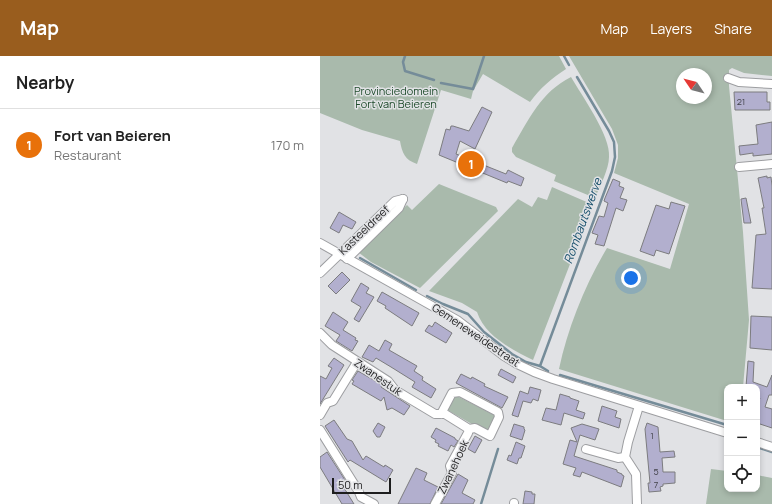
<!DOCTYPE html>
<html lang="en">
<head>
<meta charset="utf-8">
<style>
	body { margin:0; font-family:Manrope,sans-serif; background:#f6f6f6; color:#222 }
	.controls { position:absolute; right:12px; bottom:12px; display:grid; overflow:hidden; border-radius:8px; box-shadow:0 2px 6px #0003 }
	.controls button { width:36px; height:36px; display:grid; place-items:center; padding:0; border:0; border-bottom:1px solid #e0e0e0; background:#fff; color:#222; font:20px sans-serif }
	.compass { position:absolute; left:356px; top:12px; width:36px; height:36px; border-radius:50%; background:#fff; box-shadow:0 2px 6px #0003; rotate:305deg }
	.scale { position:absolute; left:12px; bottom:10px; width:59px; box-sizing:border-box; padding-left:4px; border:2px solid #1d1d1e; border-top:0; font-size:11px; line-height:14px; white-space:nowrap; color:#1d1d1e; -webkit-text-stroke:3px #e1e2e5; paint-order:stroke }
	.you { position:absolute; left:311px; top:222px; width:14px; height:14px; margin:-10px; border:3px solid #fff; border-radius:50%; background:#1a73e8; box-shadow:0 0 0 6px #1a73e833 }
	.badge { display:grid; place-items:center; width:26px; height:26px; border-radius:50%; background:#995d1e; color:#fff; font-size:13px; font-weight:700 }
	.pin { position:absolute; translate:-50% -50%; border:2px solid #fff; box-shadow:0 1px 4px #0006 }
	.list { margin:0; padding:0; list-style:none }
	h2 { display:flex; justify-content:space-between; align-items:center; height:52px; margin:0; padding:0 16px; font-size:17px }
	h2 small { font-size:13px; font-weight:400; color:#767676 }
	.list li { display:grid; grid-template-columns:26px 1fr auto; gap:12px; align-items:center; box-sizing:border-box; height:72px; padding:0 16px; border-top:1px solid #e0e0e0 }
	.list b { display:block; font-size:15px; white-space:nowrap }
	.list p { margin:0; font-size:13px; white-space:nowrap; color:#767676 }
	.list em { font-size:13px; font-style:normal; color:#767676 }
	.icon { flex:none; width:22px; height:22px; fill:none; stroke:currentColor; stroke-width:2; stroke-linecap:round; stroke-linejoin:round }
	.map { position:relative; flex:none; width:452px; height:448px; overflow:hidden }
	header { display:flex; align-items:center; gap:24px; box-sizing:border-box; height:56px; padding:0 20px; background:#995d1e; color:#fff }
	header strong { font-size:19px }
	nav { display:flex; gap:22px; margin-inline-start:auto; font-size:14px }
	main { display:flex }
	aside { flex:1; background:#fff }
	.map>svg:first-child { display:block }
</style>
</head>
<body>
<header>
<strong>Map</strong>
<nav><a>Map</a><a>Layers</a><a>Share</a></nav>
</header>
<main>
<aside>
<h2>Nearby<small></small></h2>
<ul class="list">
<li><span class="badge" style="background:#e8710a">1</span><div><b>Fort van Beieren</b><p>Restaurant</p></div><em>170 m</em></li>
</ul>
</aside>
<div class="map">
<svg width="452" height="448" viewBox="0 0 452 448">
	<rect width="100%" height="100%" fill="#e1e2e5"/>
	<!-- green -->
	<g fill="#a9baac" fill-rule="evenodd">
		<path d="M0,0H239L246,13C232,22 220,32 210,46L163,18L153,35L151,43L121,34L97,108C85,104 82,97 80,85L42,74L0,57Z"/>
		<path d="M249,0H452V20L424,17L412,12L409,14V30L423,176L429,264L423,331H407V365L239,313C248,271 265,229 287,192L350,213L369,148L294,117L298,102V89L292,73ZM362,18H386V42H362Z"/>
		<path d="M251,21C262,40 291,80 289,101C289,113 280,130 275,142L234,125L236,119L196,101L192,96V92C209,63 221,36 251,21Z"/>
		<path d="M119,128L176,151L178,155L100,232L51,206L38,196L87,149L92,154Z"/>
		<path d="M232,131L269,147L272,151L213,304C191,293 165,280 157,256L142,247L109,235L198,143L212,151L218,141L227,144Z"/>
		<path d="M137,340L174,359L175,364L167,375H164L129,355L127,352L133,341Z"/>
		<path d="M391,413L407,415V433H437V419L452,422V448H386Z"/>
	</g>
	<g fill="none" stroke-linecap="round" stroke-linejoin="round">
		<!-- stream -->
		<g stroke="#758c99" stroke-width="2.5">
			<path d="M85,0L83,6L85,15L114,24"/>
			<path d="M244,0L249,9"/>
			<path d="M121,27L153,33L164,0"/>
			<path d="M40,202L96,234"/>
			<path d="M107,240L123,248L148,258L164,276L192,298L206,306L220,310"/>
			<path d="M228,315L220,310L292,115L295,101L294,86L289,75L257,21"/>
			<path d="M240,319L407,369"/>
			<path d="M437,391L452,396"/>
			<path d="M161,448L178,393"/>
		</g>
	</g>
	<!-- building -->
	<g fill="#b2afce" stroke="#7c7c7f">
		<path d="M414,36H447V46H450V54H415Z"/>
		<path d="M162,51L172,56L155,93L140,85L136,98L186,118L188,114L204,122L201,130L188,125L187,127L119,99L126,73L130,74L131,70H133L149,75Z"/>
		<path d="M452,66V98L433,100V97L420,99L419,90L438,88L436,69Z"/>
		<path d="M447,120V122L451,121L452,130V233L432,232L436,179L446,178L442,152H444L438,122Z"/>
		<path d="M293,123L300,126L299,130L304,132L300,142L307,144L303,155L296,152L284,190L275,188L278,179L272,177L279,160L284,161L288,147L284,145L285,142Z"/>
		<path d="M426,142L431,167H424L421,143Z"/>
		<path d="M351,146L365,150L349,198L336,194L334,200L320,195L336,149L349,153Z"/>
		<path d="M19,156L36,166L32,173L23,169L19,177L10,172Z"/>
		<path d="M22,216L30,224L16,238L8,230Z"/>
		<path d="M41,227L49,232L46,237L54,241L39,266L34,263L41,251L31,245Z"/>
		<path d="M62,236L99,257L92,270L65,252L66,250L57,245Z"/>
		<path d="M13,256L28,266L23,274L36,282L35,284L38,285L32,295L16,285L20,279L5,270Z"/>
		<path d="M431,260L452,261V294L430,292Z"/>
		<path d="M115,266L132,277L126,287L105,275L109,269L112,271Z"/>
		<path d="M65,284L72,288L69,294L97,310L94,315L103,321L102,324L116,333L111,342L92,331L95,326L71,311L56,302L53,306L42,301L49,289L59,295Z"/>
		<path d="M14,302L24,309L0,348V320L6,323L12,312L8,310Z"/>
		<path d="M428,305L434,306L433,326L447,331L452,319V339H449L445,351L452,353V372L437,367V351L440,342L437,341V331H426Z"/>
		<path d="M181,313L196,321L193,327L178,319Z"/>
		<path d="M38,315L62,329L61,331L90,350L84,359L72,352L67,354L64,341L61,345L32,328L34,325L32,324Z"/>
		<path d="M141,318L151,323L152,321L165,328L164,330L188,341L182,352L136,327Z"/>
		<path d="M210,331L221,334L218,345L213,343L211,347L203,345L198,361L192,359L200,335L208,338Z"/>
		<path d="M240,338L250,341V342L259,345L256,354L265,357L263,363L244,357L241,369L222,364L226,352L236,354Z"/>
		<path d="M282,350L297,355L295,361L301,363L299,372L278,365Z"/>
		<path d="M14,364L27,383L32,385L43,404L46,400L64,411L65,409L73,414L66,426L30,404L28,406L5,370Z"/>
		<path d="M58,367L65,371L60,381H57L53,375Z"/>
		<path d="M327,367L338,371L340,396L354,395L355,401L342,402L343,416H355V427L343,428V430L340,431L341,435L329,436L328,427H330L325,373Z"/>
		<path d="M194,368L204,371V373L205,374L202,384L190,380Z"/>
		<path d="M262,368L279,373L275,384L260,379L254,400L297,414V416L302,418V419L304,420L301,431L262,416L260,421L253,419L256,412L243,408L250,384L257,386L251,372Z"/>
		<path d="M116,372L135,382V383L138,385L134,391L131,389L128,395L118,390L119,388L115,386L116,384L111,381Z"/>
		<path d="M155,380L162,384L155,397L148,393Z"/>
		<path d="M196,386L205,390L201,402H199L197,408L187,404L189,399L191,400Z"/>
		<path d="M7,396L25,424L21,427L34,448H22L0,411V401Z"/>
		<path d="M96,412L107,417L104,424L118,431L110,448H78Z"/>
		<path d="M138,418L148,424L142,437L155,444L153,448H121Z"/>
		<path d="M205,435L212,436V438H215L214,448H203Z"/>
	</g>
	<g fill="none" stroke-linecap="round" stroke-linejoin="round">
		<!-- minor casing -->
		<g stroke="#9d9ea1" stroke-width="10">
			<g id="minor">
				<path d="M408,22L419,26L452,28"/>
				<path d="M419,111L452,108"/>
				<path d="M0,187L137,264L184,300L197,308L214,316L233,323L407,377"/>
				<path d="M27,203L79,152L83,143"/>
				<path d="M0,217L75,145L83,143"/>
				<path d="M0,277L12,289L68,325L75,334L115,358H125L149,373L155,372L170,380L179,361L178,356L140,336L132,337L121,358"/>
				<path d="M0,359L7,347L13,345L37,306"/>
				<path d="M0,374L39,436L41,441L54,448"/>
				<path d="M437,386L452,391"/>
				<path d="M266,393L298,402L305,401"/>
				<path d="M115,448L132,417L130,410L148,377L149,373"/>
				<path d="M194,448V447"/>
				<path d="M317,448L316,418L305,401L308,386L319,350"/>
			</g>
		</g>
		<!-- minor -->
		<use href="#minor" stroke="#fff" stroke-width="8"/>
	</g>
	<g text-anchor="middle" stroke-width="3" stroke-linejoin="round" paint-order="stroke">
		<!-- number labels -->
		<g font-size="9" fill="#42424a">
			<text x="421" y="49">21</text>
			<text x="332" y="383">1</text>
			<text x="336" y="419">5</text>
			<text x="336" y="432">7</text>
		</g>
		<!-- park labels -->
		<g font-size="11" fill="#1e4b2b" stroke="#e1e2e5">
			<text x="76" y="39">Provinciedomein<tspan x="76" dy="13">Fort van Beieren</tspan></text>
		</g>
		<!-- street labels -->
		<g font-size="11" fill="#1d1d1e" stroke="#e1e2e5">
			<text transform="translate(44 174) rotate(-44)" y="4">Kasteeldreef</text>
			<text transform="translate(156 279) rotate(34)" y="4">Gemeneweidestraat</text>
			<text transform="translate(58 321) rotate(35)" y="4">Zwanestuk</text>
			<text transform="translate(133 411) rotate(-65)" y="4">Zwanehoek</text>
		</g>
		<!-- water labels -->
		<g font-size="12" font-style="italic" fill="#164f6b" stroke="#e1e2e5">
			<text transform="translate(263 165) rotate(-70)" y="4">Rombautswerve</text>
		</g>
	</g>
</svg>
<div class="controls">
<button>+</button>
<button>−</button>
<button><svg class="icon" aria-label="locate" viewBox="0 0 24 24"><circle cx="12" cy="12" r="6"/><path d="M12 2v4M12 18v4M2 12h4M18 12h4"/></svg></button>
</div>
<svg class="compass" viewBox="-18 -18 36 36"><path d="M0-13l5 13h-10z" fill="#e53935"/><path d="M0 13l5-13h-10z" fill="#767676"/></svg>
<div class="scale">50 m</div>
<div class="you"></div>
<div class="pin badge" style="left:151px;top:108px;background:#e8710a">1</div>
</div>
</main>
</body>
</html>
